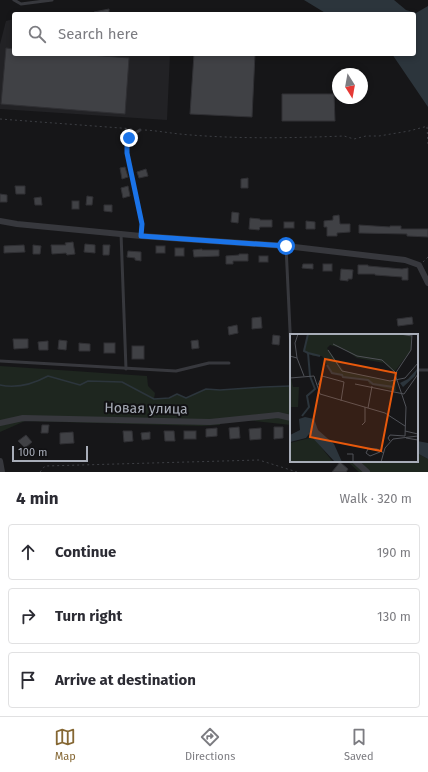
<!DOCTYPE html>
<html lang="en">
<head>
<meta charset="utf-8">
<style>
	body { margin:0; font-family:"Fira Sans",sans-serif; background:#f2f2f3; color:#2b2b33 }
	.compass { position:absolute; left:332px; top:68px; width:36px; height:36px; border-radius:50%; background:#fff; box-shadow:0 2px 6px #0003; rotate:169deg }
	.scale { position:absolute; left:12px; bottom:10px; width:76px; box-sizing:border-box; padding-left:4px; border:2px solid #a8adb8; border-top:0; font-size:11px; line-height:14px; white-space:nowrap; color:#a8adb8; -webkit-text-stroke:3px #111113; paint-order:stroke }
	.stop { position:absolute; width:12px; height:12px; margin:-9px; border:3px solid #1a73e8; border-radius:50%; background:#fff }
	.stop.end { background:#1a73e8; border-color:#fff; box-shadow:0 1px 4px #0008 }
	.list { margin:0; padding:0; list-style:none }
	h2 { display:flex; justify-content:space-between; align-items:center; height:52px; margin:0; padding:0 16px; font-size:17px }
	h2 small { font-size:13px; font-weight:400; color:#7c7c81 }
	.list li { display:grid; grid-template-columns:26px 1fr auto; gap:12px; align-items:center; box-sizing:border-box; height:56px; margin:0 8px 8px; padding:0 8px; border:1px solid #e1e1e2; border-radius:4px }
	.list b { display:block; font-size:15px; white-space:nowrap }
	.list em { font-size:13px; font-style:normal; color:#7c7c81 }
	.icon { flex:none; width:22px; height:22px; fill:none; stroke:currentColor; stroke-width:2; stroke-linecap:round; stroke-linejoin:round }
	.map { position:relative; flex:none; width:428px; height:472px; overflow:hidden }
	.search { position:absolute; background:#fff; box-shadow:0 2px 6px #0003; left:12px; right:12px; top:12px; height:44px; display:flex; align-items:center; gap:10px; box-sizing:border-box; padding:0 14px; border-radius:4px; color:#7c7c81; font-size:15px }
	.sheet { height:244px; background:#fff }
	nav { display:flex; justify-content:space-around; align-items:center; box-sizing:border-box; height:56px; border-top:1px solid #e1e1e2; background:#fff; font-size:11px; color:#7c7c81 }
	nav a { display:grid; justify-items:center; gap:2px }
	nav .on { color:#856733 }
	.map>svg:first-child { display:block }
</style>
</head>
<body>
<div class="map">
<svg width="428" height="472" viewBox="0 0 428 472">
	<rect width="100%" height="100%" fill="#161618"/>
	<!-- built -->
	<path fill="#222225" d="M14,19V49L6,48L1,103L125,114L129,58L77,54H170L167,120L0,109V44L6,21Z"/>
	<!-- green -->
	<g fill="#1e261f">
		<path d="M0,366L147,376L148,386L155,393L154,399L169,398L177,394L186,398L206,389L220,390L263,387L291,386V425L246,420L220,421V425L202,426L25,421L0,432Z"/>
		<path d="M417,453L428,459V472H359L347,461H417Z"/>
	</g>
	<!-- water -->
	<g fill="#2c353c">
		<path d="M304,0H394L406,10L416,13L428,6V107L392,54H414V14H327Z"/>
		<path d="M417,441L428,443V459L417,453Z"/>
	</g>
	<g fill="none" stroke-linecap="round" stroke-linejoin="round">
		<!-- stream -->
		<path stroke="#2c353c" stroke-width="1.5" d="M0,385C17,389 33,384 48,376L80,385L88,381L122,382L154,399L169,398L177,394L186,398L206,389L220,390L263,387L291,386"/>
	</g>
	<!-- building -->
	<g fill="#404145" stroke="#303034">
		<path d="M109,9V14H94V12Z"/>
		<path d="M6,48L14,49V54H77L129,58L125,114L1,104Z"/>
		<path d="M194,54H255L252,117L190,114Z"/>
		<path d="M282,94H334L335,121H282Z"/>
		<path d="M125,167L128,177L122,179L120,168Z"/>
		<path d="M146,169L148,176L139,178L137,172Z"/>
		<path d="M248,178V188H241V179Z"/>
		<path d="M15,186H25V194H16Z"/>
		<path d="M128,186L130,196L123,198L121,188Z"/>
		<path d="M0,194L7,195V202H0Z"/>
		<path d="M87,196L93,197L92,205H86Z"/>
		<path d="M41,197L42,205H35L34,198Z"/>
		<rect x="72" y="201" width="7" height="8"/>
		<path d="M104,205H112V212L104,211Z"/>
		<path d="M232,212L239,213L238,223L231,222Z"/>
		<path d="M339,215L340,224H350V232L337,233V236H327V227H324V221L333,220V216Z"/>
		<path d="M250,218L260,219V220H272V227H260L259,230L249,229Z"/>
		<path d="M306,221L315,222V229H306Z"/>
		<rect x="284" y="222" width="10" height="6"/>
		<path d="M359,225L390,227V226H401V229H428V237L407,236V234L359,233Z"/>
		<path d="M73,242L75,254L67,255L66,253L52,254L51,245H66L65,243Z"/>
		<path d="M85,244L95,245V253L84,252Z"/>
		<path d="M24,245L25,252L4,253V246Z"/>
		<path d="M33,245L41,246L40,254H33Z"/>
		<path d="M103,245H110L109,255H103Z"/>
		<rect x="156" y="246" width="9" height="7"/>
		<rect x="175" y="248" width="9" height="8"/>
		<path d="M202,249V250H219V256L194,257L193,250Z"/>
		<path d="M128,251L141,252V261L135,260V258L127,257Z"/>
		<path d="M239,254H248V261H233V264H226V256L239,255Z"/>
		<rect x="259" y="256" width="9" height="6"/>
		<path d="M303,264H313V269L302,268Z"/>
		<rect x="323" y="264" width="9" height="7"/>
		<path d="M358,265H368V266L402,269L408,268V280H402V277L375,275V274H358Z"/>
		<path d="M341,269L353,270L352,279H348V281L340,280Z"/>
		<path d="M261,317L262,328L252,329V318Z"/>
		<path d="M412,317L413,324L398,326L397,319Z"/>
		<path d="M237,325L238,333L229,335L228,327Z"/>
		<path d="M273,335L280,336L279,345L272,344Z"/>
		<path d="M13,339H28V348L14,349Z"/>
		<path d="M59,340L67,341L66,350L58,349Z"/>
		<path d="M198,340L199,348L192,349L191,341Z"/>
		<path d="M48,341V350H39L38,342Z"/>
		<path d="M79,343L90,344V351H79Z"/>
		<rect x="104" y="343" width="11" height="10"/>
		<rect x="132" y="346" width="12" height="13"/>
		<path d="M42,425H49L48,433H41Z"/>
		<path d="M239,427L240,438L230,439L229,428Z"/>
		<path d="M274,427H283V438L274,439Z"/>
		<path d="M217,428V436L206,437V429Z"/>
		<path d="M261,428V439L250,440L249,429Z"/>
		<path d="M123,431H132L133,441L124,442Z"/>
		<path d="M164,431H174L175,441H165Z"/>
		<rect x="184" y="431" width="12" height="8"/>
		<path d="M73,432L74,443L60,444V433Z"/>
		<path d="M150,432V439L142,440L141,433Z"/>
		<path d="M26,435L32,442L25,448L18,441Z"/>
		<path d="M340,462L348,469L346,472H332Z"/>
	</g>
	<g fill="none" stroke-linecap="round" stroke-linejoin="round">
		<!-- path -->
		<g stroke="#3d3f44" stroke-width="1" stroke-dasharray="2 3" stroke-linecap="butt">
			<path d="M0,119L134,129"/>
			<path d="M427,127L428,144"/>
			<path d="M145,130C160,131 175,134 191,135C242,139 293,138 344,136L354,139L366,136H379L409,131L428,126"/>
			<path d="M423,262L428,257"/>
			<path d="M40,472L45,466L259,460L297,472"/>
		</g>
		<!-- lane -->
		<g stroke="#37383d" stroke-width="3">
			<path d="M14,0L21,4L52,0"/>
			<path d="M140,130C130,136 127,141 127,153L142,224L141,236"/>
			<path d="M121,233L126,369"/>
			<path d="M286,246L291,351"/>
			<path d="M0,361L176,371L209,363H229"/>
			<path d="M417,370H428"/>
		</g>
		<!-- street -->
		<g stroke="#37383d" stroke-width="6">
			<path d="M0,221L17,224L141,236L286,246L405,260L419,265L428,283"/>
			<path d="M0,423L23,418L210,422L278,415L291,418"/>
			<path d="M0,461L2,472"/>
			<path d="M355,461L367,472"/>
		</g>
	</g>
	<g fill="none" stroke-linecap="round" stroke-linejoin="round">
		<!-- route -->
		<path stroke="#1a73e8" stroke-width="5" d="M129,138L127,143V153L142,224L141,236L286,246"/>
	</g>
	<g text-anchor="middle" stroke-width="4" stroke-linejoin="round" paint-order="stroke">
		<!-- street labels -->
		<g font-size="14" fill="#a8adb8" stroke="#111113">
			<text transform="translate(146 408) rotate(1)" y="5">Новая улица</text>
		</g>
	</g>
	<!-- overview -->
	<g transform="translate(290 334)">
		<rect width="128" height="128" fill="#161618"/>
		<path d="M18,0H121V16L105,37L106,56L110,58L79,50L78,46L53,43L52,41L42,39L32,22H23L14,17ZM40,11L54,15L67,24L94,29L105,39V45L100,47L54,37L37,14ZM0,39L3,53H9L8,73H0ZM23,103L43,128H0V109Z" fill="#1e261f" fill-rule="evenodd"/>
		<path d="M128,34L125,42L113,53L110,49L118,45ZM15,83L24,85L28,96L44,110L52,128H45L19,100L16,104L0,108V101L10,96L9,85Z" fill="#2c353c"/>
		<path fill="none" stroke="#2c353c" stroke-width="2" d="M18,19L30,22M37,31L42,39L52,41L53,43L78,46L83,50L103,53L104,57M12,82L19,73L17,62L25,55L20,42L18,19L14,17L18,0"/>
		<path fill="none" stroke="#505258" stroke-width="1" d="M110,0L122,2M43,10L67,22L92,26L105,38M38,16L52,37L100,47L115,44L128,29M0,22L7,24L14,42M7,24L5,9L8,0M0,44L24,42L30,60L95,79L115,92M65,50L114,60L128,40M28,51L32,42L54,48L51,67M78,74L82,52M72,91L75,88V73M115,97L128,100M116,104L128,106M100,107L98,104L100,101L115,102L116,73L105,40L121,16L122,0M90,118L80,122L76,119L78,115H87L94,119M57,120H63V128M91,128L95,114L103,105L128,102"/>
		<path fill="#e8590c" fill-opacity="0.15" stroke="#e8590c" stroke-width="2" d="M35,25L106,39L91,117L20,103Z"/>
		<rect width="128" height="128" fill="none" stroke="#a8adb8" stroke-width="2"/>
	</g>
</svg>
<svg class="compass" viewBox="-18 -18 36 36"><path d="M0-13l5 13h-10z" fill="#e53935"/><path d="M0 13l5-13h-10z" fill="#7c7c81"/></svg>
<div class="scale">100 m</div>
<div class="stop" style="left:286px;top:246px"></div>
<div class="stop end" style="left:129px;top:138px"></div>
<div class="search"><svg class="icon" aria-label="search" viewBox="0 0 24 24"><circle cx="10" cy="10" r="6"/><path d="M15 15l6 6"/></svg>Search here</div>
</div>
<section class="sheet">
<h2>4 min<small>Walk · 320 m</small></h2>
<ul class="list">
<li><svg class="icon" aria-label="ahead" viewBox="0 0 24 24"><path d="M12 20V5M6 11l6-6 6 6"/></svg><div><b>Continue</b></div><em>190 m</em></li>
<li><svg class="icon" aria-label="right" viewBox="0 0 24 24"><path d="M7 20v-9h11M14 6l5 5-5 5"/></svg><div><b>Turn right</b></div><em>130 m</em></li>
<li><svg class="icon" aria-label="arrive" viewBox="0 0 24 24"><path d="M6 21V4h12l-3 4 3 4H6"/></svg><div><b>Arrive at destination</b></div></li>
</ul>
</section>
<nav>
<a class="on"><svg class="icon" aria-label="map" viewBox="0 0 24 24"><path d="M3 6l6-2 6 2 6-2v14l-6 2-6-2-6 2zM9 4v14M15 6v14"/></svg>Map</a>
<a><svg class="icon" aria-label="directions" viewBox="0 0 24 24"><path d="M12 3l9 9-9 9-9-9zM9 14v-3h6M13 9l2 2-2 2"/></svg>Directions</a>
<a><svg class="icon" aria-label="saved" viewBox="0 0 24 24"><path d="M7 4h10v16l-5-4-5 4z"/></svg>Saved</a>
</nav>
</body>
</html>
